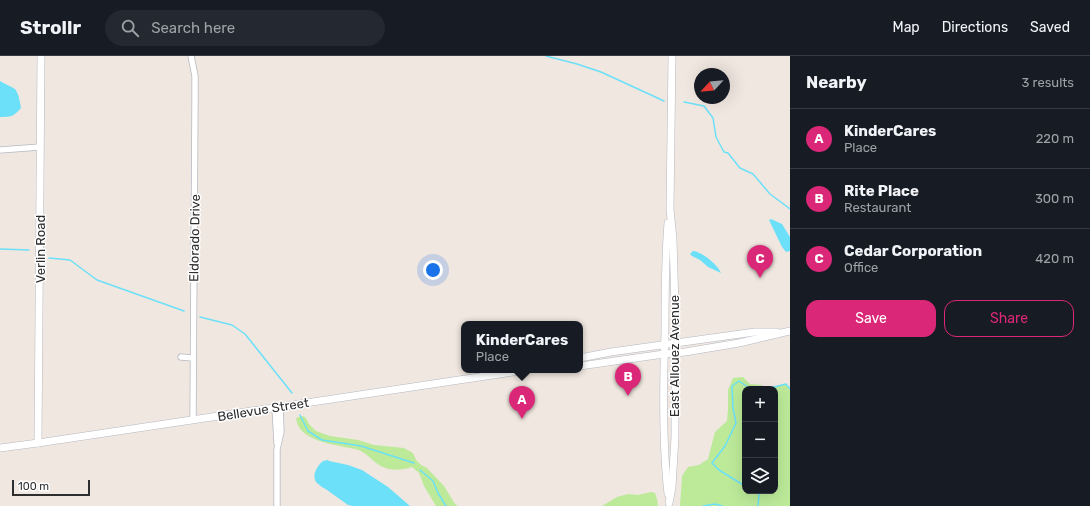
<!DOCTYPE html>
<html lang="en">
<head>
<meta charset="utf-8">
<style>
	body { margin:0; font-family:Rubik,sans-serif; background:#242831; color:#f1f3f6 }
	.controls { position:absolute; right:12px; bottom:12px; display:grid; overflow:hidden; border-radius:8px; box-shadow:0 4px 16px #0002 }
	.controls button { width:36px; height:36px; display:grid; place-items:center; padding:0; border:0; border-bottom:1px solid #363941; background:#171b24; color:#f1f3f6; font:20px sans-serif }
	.compass { position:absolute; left:694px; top:12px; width:36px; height:36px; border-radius:50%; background:#171b24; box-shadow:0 4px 16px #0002; rotate:244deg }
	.scale { position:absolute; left:12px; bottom:10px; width:78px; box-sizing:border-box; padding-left:4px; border:2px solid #2e2e2e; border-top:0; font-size:11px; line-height:14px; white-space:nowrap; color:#2e2e2e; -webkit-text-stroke:3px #fff; paint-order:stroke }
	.you { position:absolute; left:433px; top:214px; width:14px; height:14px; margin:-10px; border:3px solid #fff; border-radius:50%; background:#1a73e8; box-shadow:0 0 0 6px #1a73e833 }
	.badge { display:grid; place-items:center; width:26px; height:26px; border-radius:50%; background:#db2777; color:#fff; font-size:13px; font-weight:700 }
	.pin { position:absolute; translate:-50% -33px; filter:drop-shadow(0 1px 2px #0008) }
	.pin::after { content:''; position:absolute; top:21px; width:14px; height:12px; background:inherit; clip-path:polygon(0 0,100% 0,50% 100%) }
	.popup { position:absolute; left:461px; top:265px; width:122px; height:52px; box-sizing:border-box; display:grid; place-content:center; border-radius:8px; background:#171b24; filter:drop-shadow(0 1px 3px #0005); font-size:13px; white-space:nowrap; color:#9ea1a6 }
	.popup b { font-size:15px; color:#f1f3f6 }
	.popup::after { content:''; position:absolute; left:50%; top:100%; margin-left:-8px; border:8px solid transparent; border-top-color:#171b24 }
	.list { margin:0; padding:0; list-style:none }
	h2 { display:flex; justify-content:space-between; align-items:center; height:52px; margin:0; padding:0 16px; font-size:17px }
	h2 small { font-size:13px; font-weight:400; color:#9ea1a6 }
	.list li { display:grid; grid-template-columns:26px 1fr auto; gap:12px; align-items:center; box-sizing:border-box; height:60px; padding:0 16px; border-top:1px solid #363941 }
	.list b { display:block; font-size:15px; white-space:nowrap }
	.list p { margin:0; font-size:13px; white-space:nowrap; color:#9ea1a6 }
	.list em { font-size:13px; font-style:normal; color:#9ea1a6 }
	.actions { display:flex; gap:8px; padding:12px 16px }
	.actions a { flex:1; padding:9px 0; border:1px solid #db2777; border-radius:12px; text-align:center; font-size:14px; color:#db2777 }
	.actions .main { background:#db2777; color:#fff }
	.icon { flex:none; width:22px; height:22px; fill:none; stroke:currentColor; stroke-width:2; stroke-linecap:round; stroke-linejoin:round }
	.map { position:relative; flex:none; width:790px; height:450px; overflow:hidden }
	header { display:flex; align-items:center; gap:24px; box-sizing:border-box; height:56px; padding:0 20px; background:#171b24; border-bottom:1px solid #363941 }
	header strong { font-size:19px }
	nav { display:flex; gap:22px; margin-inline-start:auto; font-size:14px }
	.search { width:280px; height:36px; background:#242831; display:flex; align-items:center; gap:10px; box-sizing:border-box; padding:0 14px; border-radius:22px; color:#9ea1a6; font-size:15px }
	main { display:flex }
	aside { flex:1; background:#171b24 }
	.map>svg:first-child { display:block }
</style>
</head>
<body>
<header>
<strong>Strollr</strong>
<div class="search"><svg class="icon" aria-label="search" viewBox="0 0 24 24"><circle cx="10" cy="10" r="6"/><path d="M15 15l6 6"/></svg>Search here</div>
<nav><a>Map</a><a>Directions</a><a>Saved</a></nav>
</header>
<main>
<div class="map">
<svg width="790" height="450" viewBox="0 0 790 450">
	<rect width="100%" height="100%" fill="#f0e7e0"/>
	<!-- green -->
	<g fill="#bcea99">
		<path d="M743,321L750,328L762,329L763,333H745V435H775V333H766L786,328L790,333V450H680L682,420L688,411L699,409L708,403L715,376L727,365L728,353V334L733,322Z"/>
		<path d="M302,360L305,361L309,368L316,375L330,380L358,384L374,389L404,392L413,397L416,404L421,409L427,412L444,430L455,448L458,450H436L424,430L419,417L412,411C400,415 390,415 379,409C373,405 368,399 361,395C355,392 347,392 340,390C328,388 306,383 299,371C297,369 297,365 296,362Z"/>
		<path d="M651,436L655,437L657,443L658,450H602L617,441L628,438L638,439Z"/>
	</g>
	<!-- water -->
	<g fill="#6ce0f8">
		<path d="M0,25C4,28 11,30 15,33C19,38 20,46 21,52C13,61 11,61 0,61Z"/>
		<path d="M771,163L782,168L790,181V195L786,196L782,191L769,164Z"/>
		<path d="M693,195C701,195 718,209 721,217L708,211L700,204L692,200L690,198Z"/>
		<path d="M328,404L329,405L348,409L362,414L388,431L410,450H353L348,449C341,444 334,439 327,434C324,432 320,430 317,427C311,420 317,410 323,405Z"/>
	</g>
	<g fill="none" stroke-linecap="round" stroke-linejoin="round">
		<!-- stream -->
		<g stroke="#6ce0f8" stroke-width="1.5">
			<path d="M546,0L577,8L601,16L664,45"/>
			<path d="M684,46L704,50L713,62L716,81L724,96L728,97L740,112L753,118L770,138L790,153"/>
			<path d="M0,193L29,194"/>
			<path d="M49,202L70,204L97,224L184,255"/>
			<path d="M200,261L232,269L245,278L292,337"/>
			<path d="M766,333L786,328L790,333"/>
			<path d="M300,359L308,375L322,384L361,390L414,407"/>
			<path d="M420,414L433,425L438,437L446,450"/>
			<path d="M745,430L719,414L712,407L725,390L736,367L733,352L732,330L739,325L749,332L753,333"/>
			<path d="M754,435L759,438L758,450"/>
			<path d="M703,450L715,448L722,450"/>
		</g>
		<!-- minor casing -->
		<g stroke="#b4b8c2" stroke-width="7">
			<g id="minor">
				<path d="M191,0L195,20V46L193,364"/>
				<path d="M0,94L40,91"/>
				<path d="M181,301L193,302"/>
				<path d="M275,351L277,387"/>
				<path d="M277,450V393L281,376L280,350"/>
			</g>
		</g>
		<!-- tertiary casing -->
		<g stroke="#b4b8c2" stroke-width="8">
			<g id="tertiary">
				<path d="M580,302L611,296L755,276H777"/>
				<path d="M580,310L664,298L685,296L739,287L790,275"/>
				<path d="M38,387L41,0"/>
				<path d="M0,392L38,387L526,314"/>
				<path d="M668,438C662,385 663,330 665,276C665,240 665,203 668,167"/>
				<path d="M669,447L672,431L675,381V250L673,183L670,153L672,0"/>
			</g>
		</g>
		<!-- minor -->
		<use href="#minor" stroke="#fff" stroke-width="5.5"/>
		<!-- tertiary -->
		<use href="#tertiary" stroke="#fff" stroke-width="7"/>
	</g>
	<g text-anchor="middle" stroke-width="3" stroke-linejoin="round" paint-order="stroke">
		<!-- street labels -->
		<g font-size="13" fill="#2e2e2e" stroke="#fff">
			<text transform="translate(194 182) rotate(-89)" y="5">Eldorado Drive</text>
			<text transform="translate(40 193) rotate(-90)" y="5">Verlin Road</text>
			<text transform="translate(674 300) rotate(-90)" y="5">East Allouez Avenue</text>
			<text transform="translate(263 353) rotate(-9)" y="5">Bellevue Street</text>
		</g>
	</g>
</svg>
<div class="controls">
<button>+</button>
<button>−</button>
<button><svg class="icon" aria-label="layers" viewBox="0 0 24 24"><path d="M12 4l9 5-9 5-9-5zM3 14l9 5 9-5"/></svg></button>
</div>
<svg class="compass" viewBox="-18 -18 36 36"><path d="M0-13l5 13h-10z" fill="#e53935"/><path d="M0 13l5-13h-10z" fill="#9ea1a6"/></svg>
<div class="scale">100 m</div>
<div class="you"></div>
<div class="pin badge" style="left:522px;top:363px">A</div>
<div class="popup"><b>KinderCares</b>Place</div>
<div class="pin badge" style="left:628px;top:340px">B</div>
<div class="pin badge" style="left:760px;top:222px">C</div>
</div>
<aside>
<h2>Nearby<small>3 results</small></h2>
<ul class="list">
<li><span class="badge">A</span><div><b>KinderCares</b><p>Place</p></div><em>220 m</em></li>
<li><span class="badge">B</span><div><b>Rite Place</b><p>Restaurant</p></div><em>300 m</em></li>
<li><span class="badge">C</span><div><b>Cedar Corporation</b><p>Office</p></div><em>420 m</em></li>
</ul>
<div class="actions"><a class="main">Save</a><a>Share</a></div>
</aside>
</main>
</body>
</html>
